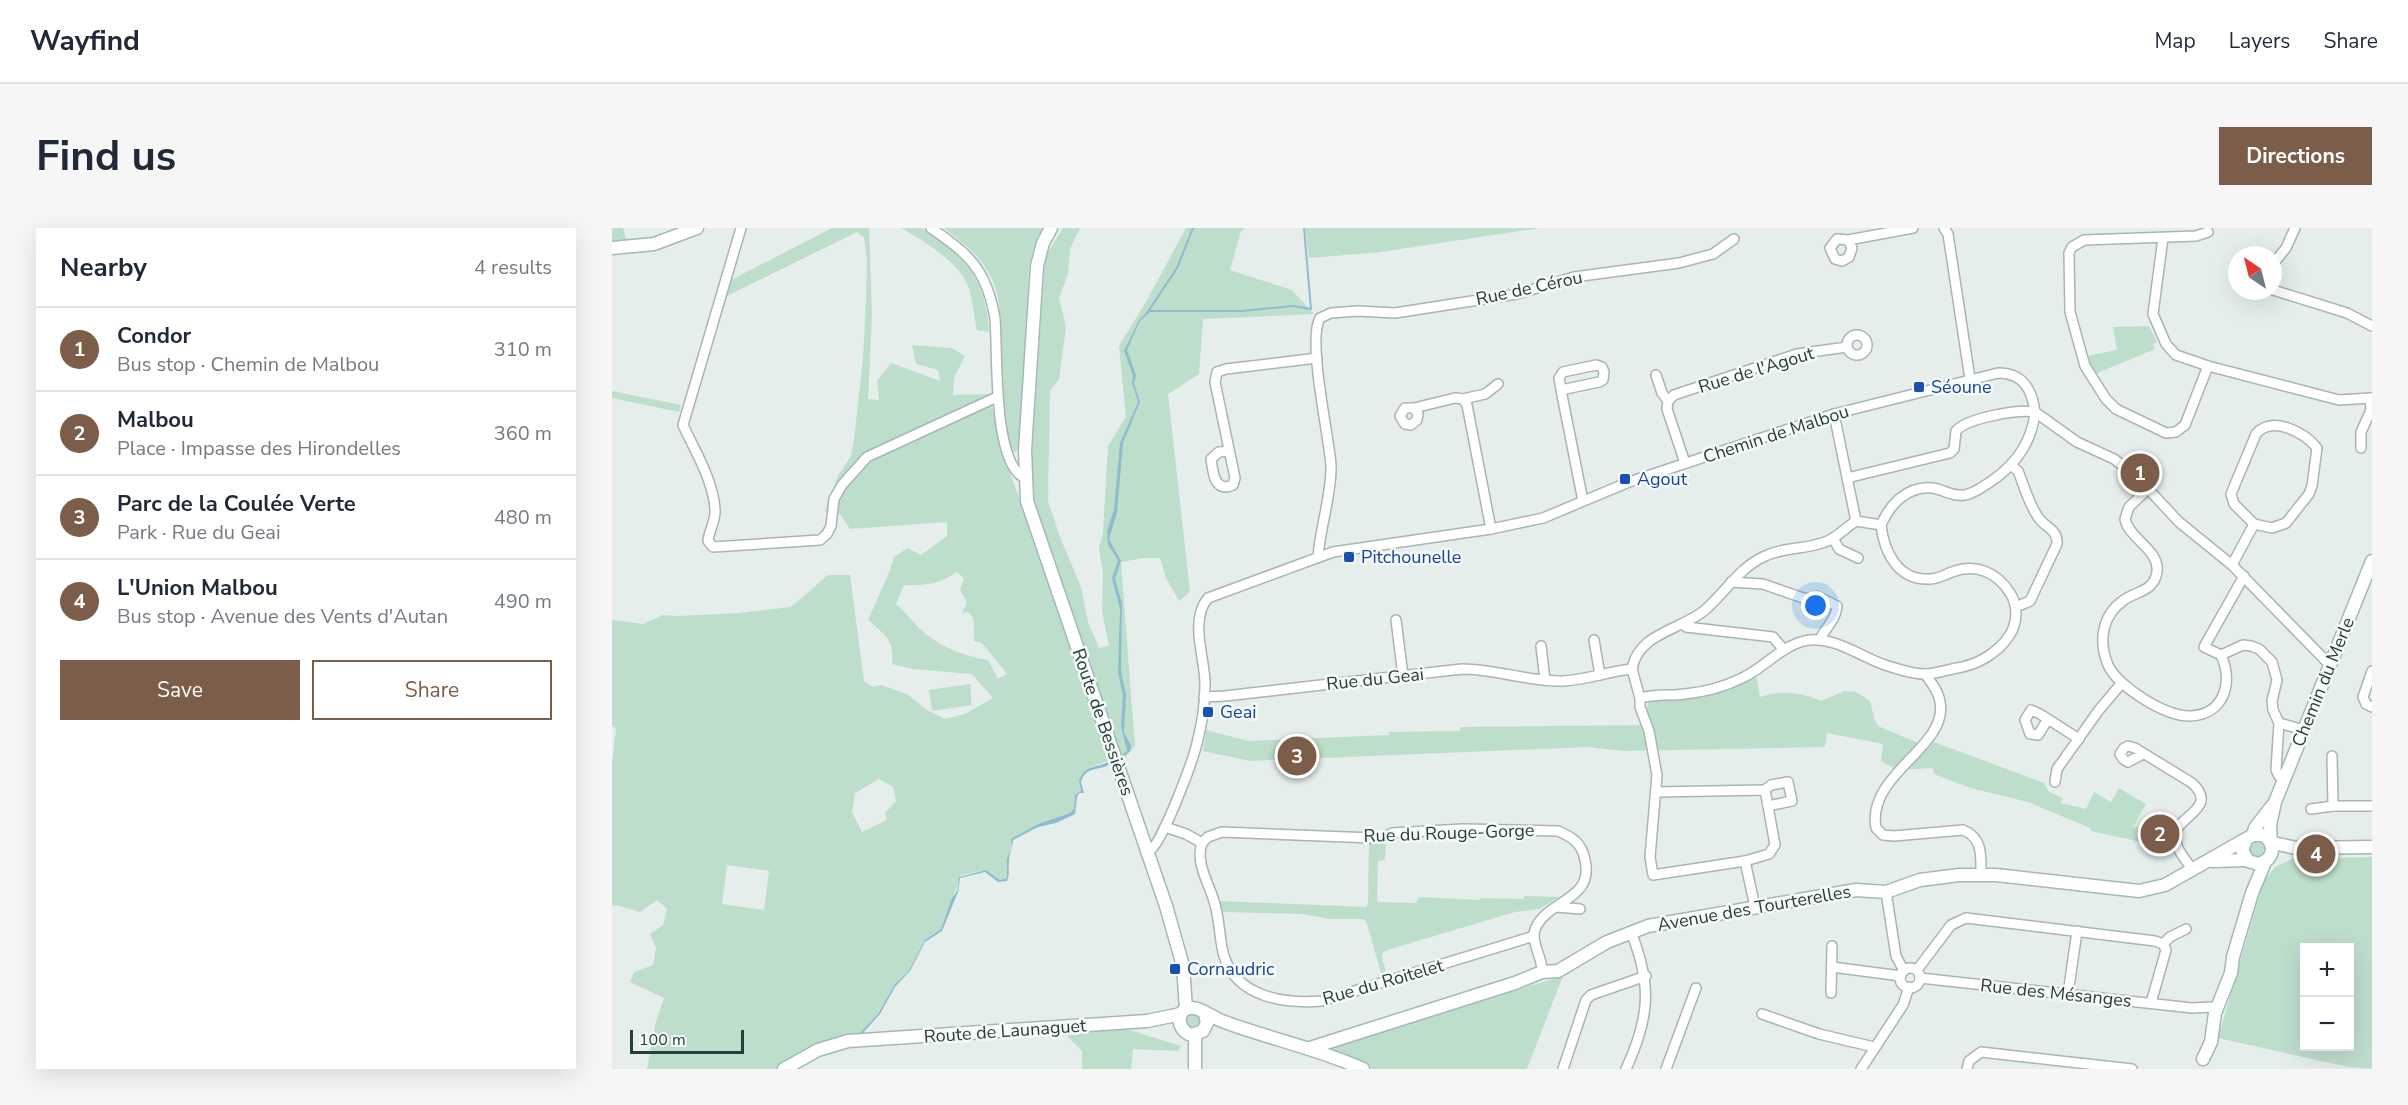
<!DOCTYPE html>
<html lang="en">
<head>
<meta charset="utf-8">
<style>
	body { margin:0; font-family:"Nunito Sans",sans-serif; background:#f6f6f7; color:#1f2937 }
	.controls { position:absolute; right:18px; bottom:18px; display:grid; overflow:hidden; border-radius:0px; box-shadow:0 6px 24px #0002 }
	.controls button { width:54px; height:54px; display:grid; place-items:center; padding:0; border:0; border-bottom:2px solid #e0e1e3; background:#fff; color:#1f2937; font:30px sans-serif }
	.compass { position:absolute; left:1616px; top:18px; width:54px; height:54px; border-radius:50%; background:#fff; box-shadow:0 6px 24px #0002; rotate:325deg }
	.scale { position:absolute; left:18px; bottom:15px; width:114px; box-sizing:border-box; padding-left:6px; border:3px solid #243f3c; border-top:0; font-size:16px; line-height:21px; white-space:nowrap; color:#243f3c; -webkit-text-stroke:4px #f5faf8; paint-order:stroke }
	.you { position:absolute; left:1204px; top:378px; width:21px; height:21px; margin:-15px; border:4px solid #fff; border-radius:50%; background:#1a73e8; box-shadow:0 0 0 9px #1a73e833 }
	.badge { display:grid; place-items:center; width:39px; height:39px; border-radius:50%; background:#7c5d4a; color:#fff; font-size:20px; font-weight:700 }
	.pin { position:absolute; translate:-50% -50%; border:3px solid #fff; box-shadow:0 2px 6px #0006 }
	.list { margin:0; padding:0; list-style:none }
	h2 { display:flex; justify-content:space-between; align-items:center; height:78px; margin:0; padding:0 24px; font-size:26px }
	h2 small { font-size:20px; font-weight:400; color:#747a83 }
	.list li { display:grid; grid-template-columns:39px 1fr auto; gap:18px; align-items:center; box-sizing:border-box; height:84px; padding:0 24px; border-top:2px solid #e0e1e3 }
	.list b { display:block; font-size:22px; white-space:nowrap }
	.list p { margin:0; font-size:20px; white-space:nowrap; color:#747a83 }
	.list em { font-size:20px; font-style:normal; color:#747a83 }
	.actions { display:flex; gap:12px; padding:18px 24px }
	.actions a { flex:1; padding:14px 0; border:2px solid #7c5d4a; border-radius:0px; text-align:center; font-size:21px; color:#7c5d4a }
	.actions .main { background:#7c5d4a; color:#fff }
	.map { position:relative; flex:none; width:1760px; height:841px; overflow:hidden; border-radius:0px }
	header { display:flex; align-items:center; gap:36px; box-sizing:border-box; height:84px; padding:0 30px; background:#fff; border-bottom:2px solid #e0e1e3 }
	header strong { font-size:28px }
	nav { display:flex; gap:33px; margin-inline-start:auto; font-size:21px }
	.intro { display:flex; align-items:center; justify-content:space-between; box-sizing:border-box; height:144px; padding:0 36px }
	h1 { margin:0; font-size:42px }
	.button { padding:15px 27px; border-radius:0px; background:#7c5d4a; color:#fff; font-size:21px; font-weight:700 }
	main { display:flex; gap:36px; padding:0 36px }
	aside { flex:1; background:#fff; border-radius:0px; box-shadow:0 6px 24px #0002 }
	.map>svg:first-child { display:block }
</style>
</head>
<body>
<header>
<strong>Wayfind</strong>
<nav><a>Map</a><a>Layers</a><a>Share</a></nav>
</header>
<div class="intro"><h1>Find us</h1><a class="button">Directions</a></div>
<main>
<aside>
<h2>Nearby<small>4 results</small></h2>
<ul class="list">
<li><span class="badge">1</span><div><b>Condor</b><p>Bus stop · Chemin de Malbou</p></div><em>310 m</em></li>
<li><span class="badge">2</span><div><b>Malbou</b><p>Place · Impasse des Hirondelles</p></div><em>360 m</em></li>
<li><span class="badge">3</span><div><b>Parc de la Coulée Verte</b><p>Park · Rue du Geai</p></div><em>480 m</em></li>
<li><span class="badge">4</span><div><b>L'Union Malbou</b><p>Bus stop · Avenue des Vents d'Autan</p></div><em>490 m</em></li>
</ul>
<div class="actions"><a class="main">Save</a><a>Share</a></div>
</aside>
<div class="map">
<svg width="1760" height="841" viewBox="0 0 1760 841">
	<rect width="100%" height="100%" fill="#e5eeeb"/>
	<!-- green -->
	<g fill="#bedecc" fill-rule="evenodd">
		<path d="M0,0H11L15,15L0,16Z"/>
		<path d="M220,0H257L260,86L256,171L267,172L265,153L279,135L328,153L326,142L304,136L300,117L340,120L353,128L342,150L341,167L378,166L254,226L217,283H213L226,248L239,228L242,211L251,130L254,74L255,32L252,9L245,4L113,69L117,53Z"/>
		<path d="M289,0C295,0 302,0 308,0C314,1 322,8 328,12C362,37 375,64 377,104L365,102C362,88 361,74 357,61C351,36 310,12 289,0Z"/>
		<path d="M332,0H431L426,7L417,37L409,210L405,222L402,225C388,189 388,155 388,117C388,99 389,79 384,62C377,35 353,16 332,0Z"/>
		<path d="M451,0H468L458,21L456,46L447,70L454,99L447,151L438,163L436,273L448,309L469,359L476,394L487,420L497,418L490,383L491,345L487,320L491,305L496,218L514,189L507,118L535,72L574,0H634L629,3L618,42L680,62L702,86L591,91L587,146L556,166L578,364L567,373L554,350L548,330H532L509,334L523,518L511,533L421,279L418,261L433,29Z"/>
		<path d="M693,0H928L769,24L697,30Z"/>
		<path d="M1537,98L1545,114L1541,116L1543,121L1483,146L1475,128L1505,122L1501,99Z"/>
		<path d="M0,163L69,177L67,184L0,170Z"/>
		<path d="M371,178H380L391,225L501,531L479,539L469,548V561L463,567L462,582L458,585L426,596L399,612L400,620L395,634V650L388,652L374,642L349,647L329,701L313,712L296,744L283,756L266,786L246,807L234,806L196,820L165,841H35L44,793L52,770L18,754L22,744L41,737L44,720L38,706L51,697L55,681L45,672L28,684L4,677L0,678V535L4,501L0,497V392L31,396L51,387L65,388L127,385L179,379L216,347H238L252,453L261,459L269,457L295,466L315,482L333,491L353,486L381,470L360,446L301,441L280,436C283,412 273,407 256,392L276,347L282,329L296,320L309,327L335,308V294L238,301L223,279L230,261L247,241L266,225ZM345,344L352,350L348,362L355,374L350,385L356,384C365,392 361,402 362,413L370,415L395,446L386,451L376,432C350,428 326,418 307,400C299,392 293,383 284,376L292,357C314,358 327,356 345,344ZM267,551L281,559L284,573L273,585L275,592L250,604L240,584L243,565ZM115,637L157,643L152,682L110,676Z"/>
		<path d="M1144,446L1148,469C1169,462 1188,464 1209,473L1232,463L1244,464L1258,473L1263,493L1266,498L1306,515L1311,510L1432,555L1437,564L1451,570L1449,575L1474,581L1482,564L1499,574L1507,560L1534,576L1521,599L1550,602L1548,615L1529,610V614L1479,603L1478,600L1416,574L1358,560L1322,546L1321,540C1303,541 1284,544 1269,533L1271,516L1215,505L1213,519L1010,523L976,519L638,533L591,523L594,502L637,513L777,507V504L848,503V499L1040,497L1034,483L1037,473C1049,468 1062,473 1075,471C1095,469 1114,462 1133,455L1135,451Z"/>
		<path d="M358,456L360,477L320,483L317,462Z"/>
		<path d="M1646,610L1657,621L1649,631L1637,627L1635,617Z"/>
		<path d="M774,613L773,632L766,633L765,674L804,675L807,669L867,672L869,670L911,671L913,668L947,669L927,681L903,684L775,722L771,724L770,730L775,747L770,748L754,693L751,691H717L691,686L611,684L608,673L754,679L756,676L757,614Z"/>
		<path d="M1760,629V841L1736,839L1606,810L1652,652L1663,639L1680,631ZM1692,720H1738V818H1692Z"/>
		<path d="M951,748L915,841H760L717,819Z"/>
		<circle cx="581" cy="793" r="8"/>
		<path d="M511,800L569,818L566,823L521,821L519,841H470V823L455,808L454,803Z"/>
	</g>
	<!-- water -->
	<path fill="#8fbbd0" d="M536,83H539L528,93L515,122L524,147L522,155L528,174L511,215L505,285L497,311L509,333L503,351L510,375L509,443L514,467L512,504L519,518L518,523C511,529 501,536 492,539C481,542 473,541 469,554L472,565H467L465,569L463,586L444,595L426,599L401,612C401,620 397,625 397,633C396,640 398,646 395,653L386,654L373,644L348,650L346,664L330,703L313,714L298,743L283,759L268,786L251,805L244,809L266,786L283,756L296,744L313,712L329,701L340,670L345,663L347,649L374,642L388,652L395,650V630L400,620L399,611L426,596L458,585L462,581L463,567L469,562L467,553C472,538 482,540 494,535C501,532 509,527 515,523L509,498L511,468L506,444L508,381L500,350L506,332L496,317L495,303L502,281L508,215L526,174L520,155L521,148L512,123L527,92Z"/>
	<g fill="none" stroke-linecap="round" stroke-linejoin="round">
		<!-- stream -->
		<g stroke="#8fbbd0" stroke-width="2">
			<path d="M537,83H630L681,78L699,81L692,0"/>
			<path d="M535,85L565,40L581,0"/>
		</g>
		<!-- street casing -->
		<g stroke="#a7b6b3" stroke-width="12">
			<g id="street">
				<path d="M129,0L71,197C83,223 101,252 103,281C104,293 97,302 96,313L101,319L208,312L215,306L219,298L222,271L230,257L255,229L385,169"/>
				<path d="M319,0C339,14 360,28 371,51C377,63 381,78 383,91C386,123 380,236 413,250"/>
				<path d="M1332,0L1336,6L1358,151"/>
				<path d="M1551,10L1541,86L1554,116L1564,127L1596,138L1727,172L1760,170"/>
				<path d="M1236,12L1240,20L1237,29L1230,33L1223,31L1218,20L1225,11L1236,12L1301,0"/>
				<path d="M1661,36L1674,20L1683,0"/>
				<path d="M1661,62L1735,85L1760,98"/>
				<circle cx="1245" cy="117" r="10"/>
				<path d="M1596,138L1573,197L1564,204L1554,205L1504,181L1494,171L1473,138L1458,84L1457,25L1460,19L1472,12L1584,8L1596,4"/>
				<path d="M1044,147L1050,165L1056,173"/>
				<path d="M949,162L987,154L991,152L992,144L990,139L984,137L951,144L947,150L949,162L971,273"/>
				<path d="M802,180L806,186L805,192L799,197L793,196L788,188L793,180H802L843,170L851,171"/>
				<path d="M1222,186L1244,293L1269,297"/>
				<path d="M1749,220V204L1759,182L1758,170"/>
				<path d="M617,223L607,224L599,231C601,244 602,265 621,257L623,250L603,154L605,144L614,141L705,130"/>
				<path d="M1073,235L1055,181L1056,173L1062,167L1185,126L1235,119"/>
				<path d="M1400,238L1406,243C1412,258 1417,276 1426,289C1433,300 1446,301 1445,316L1418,373L1404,379"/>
				<path d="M1537,260L1517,279L1513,291C1517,311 1548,322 1545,344C1542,364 1524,363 1512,372C1490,387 1486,413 1496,437C1506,459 1554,489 1579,488C1613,486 1621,454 1609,427L1631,417L1639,418L1647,421L1660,434L1665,452L1660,473L1661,482L1667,495L1664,542L1667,548L1672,550"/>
				<path d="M879,301L855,177L851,171L873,166L886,156"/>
				<path d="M1221,310L1227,321L1246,330"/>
				<path d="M706,329C708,300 720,265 719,237C717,208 695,112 708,90L719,85L746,83L783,85L905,66L962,49L1067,35L1101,26L1122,11"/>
				<path d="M1620,337L1642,296L1660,300L1674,295L1697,266L1700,258L1705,220C1692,204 1660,187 1644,206L1619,266L1622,276L1642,296"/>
				<path d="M1119,354L1151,356L1194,371L1205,368L1225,378C1224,392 1214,399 1208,411"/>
				<path d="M784,392L791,448"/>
				<path d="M1072,396L1074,399L1161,409L1172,422"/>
				<path d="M982,412L988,447"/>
				<path d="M929,418L933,452"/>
				<path d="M1609,427L1592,419L1632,348"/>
				<path d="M1020,441L1028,470V479L1037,503L1045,547L1038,629L1041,647L1133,633L1157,626L1163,617L1153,562L1044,564"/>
				<path d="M1020,441C1026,405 1069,402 1093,382C1113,365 1126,341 1151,329C1173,318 1193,322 1213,314C1225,310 1233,300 1244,293"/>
				<path d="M1760,443L1751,469L1754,476L1760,479"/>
				<path d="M1313,446C1319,454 1327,464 1328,474C1337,519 1254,546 1264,600L1271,607L1282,608L1351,602C1371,610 1369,628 1369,647"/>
				<path d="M592,469L613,468L850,441C884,441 917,454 951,453C975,452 997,443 1020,441"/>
				<path d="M1028,470C1043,466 1058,468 1073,466C1093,464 1112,459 1130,450C1152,440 1168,419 1192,413C1219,406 1249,429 1273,437C1285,441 1301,446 1313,446C1323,446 1335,442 1345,440C1365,437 1386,425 1397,408C1406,395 1406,377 1398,365C1385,344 1363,335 1340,344C1332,347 1326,351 1318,351C1286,353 1272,324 1269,297C1278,276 1296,257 1321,260C1332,262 1341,269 1353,267C1363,265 1372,258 1381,252C1405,235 1420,214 1423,184C1406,181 1355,190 1344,203L1342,221L1338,225L1235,250"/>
				<path d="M1436,491L1426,507L1418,506L1413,492L1419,482L1428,486L1467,511"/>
				<path d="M1667,495L1692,502"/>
				<path d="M1531,526L1516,534L1511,531L1508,526L1512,520L1516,518L1523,520L1580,555C1607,580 1566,588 1563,606C1561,618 1574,632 1580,641"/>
				<path d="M1720,528L1721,578"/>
				<path d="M1443,554L1445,541L1487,482L1509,456"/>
				<path d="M1153,562L1159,557L1176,554L1180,573L1156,578"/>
				<path d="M1699,581L1721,578H1760"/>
				<path d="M553,599L574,606L590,615C583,634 597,656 602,673C608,691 607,711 612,728C625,770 674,776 710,773L922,708"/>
				<path d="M590,615L596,609L610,604L761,610L772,609L780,605L851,601L946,603C960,609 970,615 973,632C982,672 938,671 924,699C917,713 931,729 930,744"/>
				<path d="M537,623C550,617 581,532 585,515C590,496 593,475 593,456C593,429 577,393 596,370L721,324L879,301L931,290L1017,254L1222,186L1386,145C1411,145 1420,161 1423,184L1465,214L1502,231L1525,249L1567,294L1620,337L1717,436"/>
				<path d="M1133,633L1143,679"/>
				<path d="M1274,664L1284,728L1292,743"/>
				<path d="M944,679L968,681"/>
				<path d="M1551,716L1558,709L1574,701"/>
				<path d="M1220,739L1289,748"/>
				<circle cx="1298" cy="750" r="10"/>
				<path d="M1305,742L1339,697L1354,690L1543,713L1551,716L1554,722L1539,775"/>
				<path d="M1308,750L1580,780L1600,779L1603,785"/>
				<path d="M1219,765L1220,718"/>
				<path d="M1456,766L1465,703"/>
				<path d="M1150,786L1207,806L1262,819"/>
				<path d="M951,841L974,772L979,767L1034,748"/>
				<path d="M1014,841C1038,789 1040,757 1019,704"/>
				<path d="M1054,841L1084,760"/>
				<path d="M1249,841L1291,777L1297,759"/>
				<path d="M1355,841L1357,833L1369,824L1520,841"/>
			</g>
		</g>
		<!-- secondary casing -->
		<g stroke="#a3b9b5" stroke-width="15">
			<g id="secondary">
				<path d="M439,0L431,15L425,38L413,222L415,273L554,678L571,738L574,781"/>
				<path d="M0,20L42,16L85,0"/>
				<path d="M1641,607L1643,600L1660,578"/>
				<path d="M1659,615L1658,597L1663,574L1760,333"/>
				<path d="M1660,617L1666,616L1684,620L1760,619"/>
				<path d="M1600,633L1635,632"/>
				<path d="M593,786L595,795L591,803L579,807C564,802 563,779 581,780C588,780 602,790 610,793C657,811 705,820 751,841"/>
				<path d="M583,807V841"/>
				<path d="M698,820L903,755L930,744L946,743L995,714L1036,698L1244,662L1274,664L1308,652L1347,647H1384L1527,663L1553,657L1641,607H1651C1665,616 1662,631 1647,636L1636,633L1630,622L1634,612"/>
				<path d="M1591,831L1599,814L1603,785L1619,745L1621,729L1640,665L1653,634"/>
				<path d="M172,841L206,822L236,813L535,793L569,786"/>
			</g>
		</g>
		<!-- street -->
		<use href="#street" stroke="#fff" stroke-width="9"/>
		<!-- secondary -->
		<use href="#secondary" stroke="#fff" stroke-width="12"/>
	</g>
	<!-- markers -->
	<g fill="#1a4fb4" stroke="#f5faf8" stroke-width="2">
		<rect x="1301" y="153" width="12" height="12" rx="3"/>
		<rect x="1007" y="245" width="12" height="12" rx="3"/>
		<rect x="731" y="323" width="12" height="12" rx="3"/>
		<rect x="590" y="478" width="12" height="12" rx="3"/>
		<rect x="557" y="735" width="12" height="12" rx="3"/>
	</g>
	<g text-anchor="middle" stroke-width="5" stroke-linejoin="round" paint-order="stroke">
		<!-- street labels -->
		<g font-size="18" fill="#243f3c" stroke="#f5faf8">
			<text transform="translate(917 60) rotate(-12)" y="6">Rue de Cérou</text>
			<text transform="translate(1144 142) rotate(-17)" y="6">Rue de l'Agout</text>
			<text transform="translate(1164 206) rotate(-18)" y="6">Chemin de Malbou</text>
			<text transform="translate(763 451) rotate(-6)" y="6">Rue du Geai</text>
			<text transform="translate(1711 454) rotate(-68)" y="6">Chemin du Merle</text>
			<text transform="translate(491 494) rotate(71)" y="6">Route de Bessières</text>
			<text transform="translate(837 605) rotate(-2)" y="6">Rue du Rouge-Gorge</text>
			<text transform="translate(1142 680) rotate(-10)" y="6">Avenue des Tourterelles</text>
			<text transform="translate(771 754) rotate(-16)" y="6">Rue du Roitelet</text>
			<text transform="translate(1444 765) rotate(6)" y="6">Rue des Mésanges</text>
			<text transform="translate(393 803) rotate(-4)" y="6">Route de Launaguet</text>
		</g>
		<!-- transit labels -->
		<g font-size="18" fill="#164399" stroke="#f5faf8" text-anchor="start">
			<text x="1319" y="165">Séoune</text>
			<text x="1025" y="257">Agout</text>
			<text x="749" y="335">Pitchounelle</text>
			<text x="608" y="490">Geai</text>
			<text x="575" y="747">Cornaudric</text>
		</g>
	</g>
</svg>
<div class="controls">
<button>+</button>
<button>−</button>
</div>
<svg class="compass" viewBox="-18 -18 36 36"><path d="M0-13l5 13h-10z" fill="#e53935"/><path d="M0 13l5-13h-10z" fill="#747a83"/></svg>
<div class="scale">100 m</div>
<div class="you"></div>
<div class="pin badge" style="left:1528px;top:245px">1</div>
<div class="pin badge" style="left:1548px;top:606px">2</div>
<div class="pin badge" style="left:685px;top:528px">3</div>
<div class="pin badge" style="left:1704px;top:626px">4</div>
</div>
</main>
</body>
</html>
